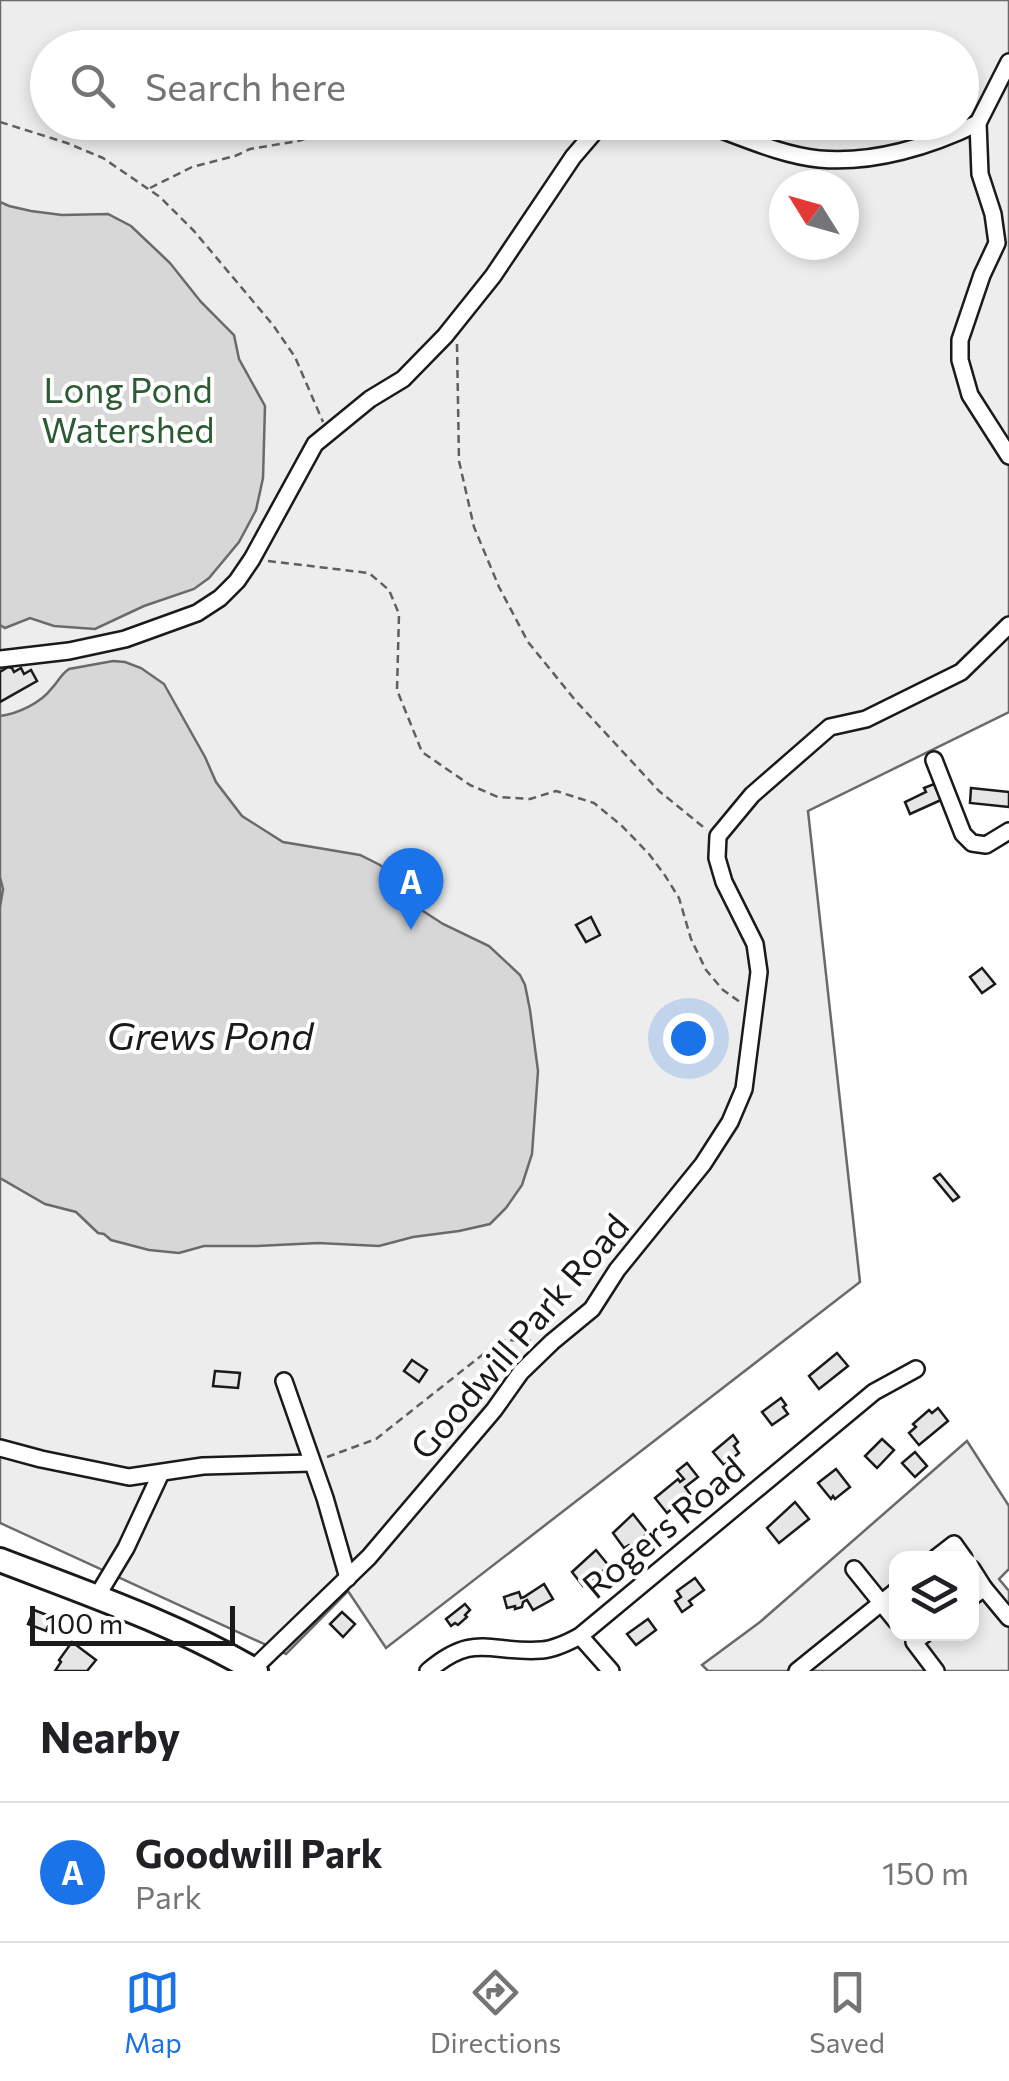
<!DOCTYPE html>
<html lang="en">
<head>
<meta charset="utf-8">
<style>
	body { margin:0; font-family:Commissioner,sans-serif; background:#f2f2f2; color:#202124 }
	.controls { position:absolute; right:30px; bottom:30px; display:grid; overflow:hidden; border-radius:20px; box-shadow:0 5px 15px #0003 }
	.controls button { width:90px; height:90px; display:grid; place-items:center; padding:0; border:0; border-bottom:2px solid #e0e0e0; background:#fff; color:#202124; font:50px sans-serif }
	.compass { position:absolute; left:769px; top:170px; width:90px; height:90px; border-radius:50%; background:#fff; box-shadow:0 5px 15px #0003; rotate:307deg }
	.scale { position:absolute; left:30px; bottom:25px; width:205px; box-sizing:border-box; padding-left:10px; border:5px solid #1a1a1a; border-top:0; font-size:28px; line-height:35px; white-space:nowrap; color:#1a1a1a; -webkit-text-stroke:8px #fff; paint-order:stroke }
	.you { position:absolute; left:688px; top:1038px; width:35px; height:35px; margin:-25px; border:8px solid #fff; border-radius:50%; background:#1a73e8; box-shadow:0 0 0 15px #1a73e833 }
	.badge { display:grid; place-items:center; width:65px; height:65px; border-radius:50%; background:#1a73e8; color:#fff; font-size:32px; font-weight:700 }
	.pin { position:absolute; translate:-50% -82px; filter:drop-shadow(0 2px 5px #0008) }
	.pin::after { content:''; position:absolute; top:52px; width:35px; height:30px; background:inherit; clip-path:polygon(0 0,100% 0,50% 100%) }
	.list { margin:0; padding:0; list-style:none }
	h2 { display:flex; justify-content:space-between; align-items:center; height:130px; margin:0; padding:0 40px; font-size:42px }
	h2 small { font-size:32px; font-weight:400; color:#757577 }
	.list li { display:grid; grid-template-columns:65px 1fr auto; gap:30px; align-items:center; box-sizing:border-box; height:140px; padding:0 40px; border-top:2px solid #e0e0e0 }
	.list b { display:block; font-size:38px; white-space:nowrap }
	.list p { margin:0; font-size:32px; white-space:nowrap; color:#757577 }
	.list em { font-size:32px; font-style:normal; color:#757577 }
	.icon { flex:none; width:55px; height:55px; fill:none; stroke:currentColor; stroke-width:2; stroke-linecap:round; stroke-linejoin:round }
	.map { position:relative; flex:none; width:1009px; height:1671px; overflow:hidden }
	.search { position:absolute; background:#fff; box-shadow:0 5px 15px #0003; left:30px; right:30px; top:30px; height:110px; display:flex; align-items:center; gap:25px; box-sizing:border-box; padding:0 35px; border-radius:55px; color:#757577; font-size:38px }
	.sheet { height:270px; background:#fff }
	nav { display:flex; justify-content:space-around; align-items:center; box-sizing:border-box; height:140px; border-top:2px solid #e0e0e0; background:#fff; font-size:28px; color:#757577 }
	nav a { display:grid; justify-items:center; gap:5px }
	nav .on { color:#1a73e8 }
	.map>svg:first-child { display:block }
</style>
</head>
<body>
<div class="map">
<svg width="1009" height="1671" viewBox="0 0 1009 1671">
	<rect width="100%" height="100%" fill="#fff"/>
	<!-- built -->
	<g fill="#ededed" stroke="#6a6a6a" stroke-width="2.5" fill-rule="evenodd">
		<path d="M0,0H1009V712L808,811L860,1282L386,1648L348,1591L286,1654L0,1523ZM48,48H962V122H48ZM784,185H844V245H784Z"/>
		<path d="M967,1441L1009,1506V1569L999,1579L1009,1591V1671H708L702,1665L760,1622ZM896,1558H972V1634H896Z"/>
	</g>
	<!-- water -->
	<g fill="#d7d7d7" stroke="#6a6a6a" stroke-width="2.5">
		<path d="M0,202L9,206L31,211L62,215L108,214L131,226L170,263L201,302L234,335L239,359L265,406L263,478L256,510L239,542L209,578L194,589L144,606L95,629L54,626L30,618L5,628L0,625Z"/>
		<path d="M113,661L125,662L141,668L164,684L205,757L216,782L242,816L283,842L360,855L380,865L394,876L409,899L420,909L443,924L489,946L520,975L525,985L530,1010L538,1071L532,1154L522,1185L506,1208L490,1224L459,1231L413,1237L379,1246L318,1243L257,1246H204L179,1253L149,1250L111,1240L104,1234L98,1233L76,1212L45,1204L0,1178V907L3,889L0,877V716C17,714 41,703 52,688C59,681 60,675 69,669Z"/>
	</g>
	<!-- building -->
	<g fill="#e6e6e6" stroke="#1a1a1a" stroke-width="2.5">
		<path d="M8,667L12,668L14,672L21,668L24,674L31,670L37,681L0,702V672Z"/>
		<path d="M934,784L941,800L910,814L905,802L926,792L924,788Z"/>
		<path d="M971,788L1009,792V807L970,803Z"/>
		<path d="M591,917L600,935L586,942L576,925Z"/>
		<path d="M982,968L995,984L982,993L970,977Z"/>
		<path d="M940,1174L959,1197L953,1201L934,1178Z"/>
		<path d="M837,1353L848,1366L819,1389L809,1376Z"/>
		<path d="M412,1360L427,1370L419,1382L404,1371Z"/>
		<path d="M215,1371L240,1373L238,1388L213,1386Z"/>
		<path d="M781,1398L786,1405L783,1407L788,1414L772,1425L762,1412Z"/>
		<path d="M938,1408L948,1421L919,1445L909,1433L916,1427L913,1424L929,1410L932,1413Z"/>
		<path d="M733,1435L738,1442L734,1446L739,1453L724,1465L713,1452Z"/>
		<path d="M882,1439L894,1450L877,1468L865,1456Z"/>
		<path d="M915,1452L927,1466L915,1477L902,1463Z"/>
		<path d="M687,1463L698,1477L685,1487L690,1494L667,1513L655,1498L678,1479L680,1482L684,1479L677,1471Z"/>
		<path d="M836,1469L850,1487L835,1499L833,1496L831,1499L818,1483Z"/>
		<path d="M795,1502L809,1519L779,1543L767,1528Z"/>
		<path d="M633,1514L648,1533L631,1547L629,1545L624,1548L613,1533Z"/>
		<path d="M596,1550L609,1566L583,1586L572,1572Z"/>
		<path d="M695,1578L704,1590L689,1601L692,1605L682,1612L675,1601L681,1597L677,1591Z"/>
		<path d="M544,1584L553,1599L533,1610L527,1600L523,1602L522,1607L515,1609V1606L507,1608L504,1597L519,1592L521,1598L524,1597Z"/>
		<path d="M465,1604L470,1610L465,1615L467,1617L458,1625L455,1623L451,1626L446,1619Z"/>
		<path d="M34,1610L52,1617L46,1631L28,1624Z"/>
		<path d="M342,1612L355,1624L343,1637L330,1624Z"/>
		<path d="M648,1619L656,1630L636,1645L627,1634Z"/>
		<path d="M72,1642L96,1660L87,1671H55L61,1662L59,1660Z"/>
	</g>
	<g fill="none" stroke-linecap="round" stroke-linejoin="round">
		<!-- minor casing -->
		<g stroke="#1a1a1a" stroke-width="20">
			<g id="minor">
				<path d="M1009,62L978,123L980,174L993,214L997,243L982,275L960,340V360L970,395L1009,456"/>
				<path d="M699,122C738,135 779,155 819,159C873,164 931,146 978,123"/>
				<path d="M0,659L69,651L125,639L197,613L220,598L237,581L252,559L315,444L370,399L403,379L445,336L493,276L573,157L597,129L608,122"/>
				<path d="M934,760L963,834L972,843L986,845L1009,831"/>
				<path d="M284,1381L325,1498L348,1578"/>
				<path d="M0,1448L41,1459L129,1477L203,1466L312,1463"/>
				<path d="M936,1558L954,1544L964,1558"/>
				<path d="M854,1569L896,1621"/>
				<path d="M972,1569L984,1588"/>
				<path d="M972,1597L984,1588L1009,1618"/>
				<path d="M96,1598L126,1548L161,1473"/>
				<path d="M925,1634L914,1642L936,1671"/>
				<path d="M580,1636L611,1671"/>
				<path d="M253,1669L369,1557L494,1410L521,1372L552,1342L592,1309L617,1270L703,1164L730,1122L744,1089L759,972L755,944L724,882L717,858L718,836L752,795L830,727L866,719L961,672L1009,625"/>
				<path d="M428,1671C475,1631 490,1654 542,1650C555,1649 569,1642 580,1636L874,1392L916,1369"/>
				<path d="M797,1671L896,1591"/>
			</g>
		</g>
		<!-- highway casing -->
		<g stroke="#1a1a1a" stroke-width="28">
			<path id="highway" d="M0,1560C86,1593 176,1624 256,1671"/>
		</g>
		<!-- path -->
		<g stroke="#5f5f5f" stroke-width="2.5" stroke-dasharray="8 5" stroke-linecap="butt">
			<path d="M0,122L67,143L103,158L160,197L194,231L273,325L295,357L323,422"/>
			<path d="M150,188L192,167L235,156L250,149L298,141L362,122"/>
			<path d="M457,344L459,461L474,527L499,587L528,642L575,700L659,791L707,830"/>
			<path d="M268,561L369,573L389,590L399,614L397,690L422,752L470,785L498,797L530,799L556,791L594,803L621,825L649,854L664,874L679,898L691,939L706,970L723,990L740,1002"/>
			<path d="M327,1457L376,1439L501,1340L531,1341"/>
		</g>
		<!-- minor -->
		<use href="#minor" stroke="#fff" stroke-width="15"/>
		<!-- highway -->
		<use href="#highway" stroke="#fff" stroke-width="22"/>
	</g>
	<g text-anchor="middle" stroke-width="8" stroke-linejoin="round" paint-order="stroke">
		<!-- park labels -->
		<g font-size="35" fill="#2b5a34" stroke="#fff">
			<text x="128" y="403">Long Pond<tspan x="128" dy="40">Watershed</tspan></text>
		</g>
		<!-- street labels -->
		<g font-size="35" fill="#1a1a1a" stroke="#fff">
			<text transform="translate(520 1337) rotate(-49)" y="12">Goodwill Park Road</text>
			<text transform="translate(664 1528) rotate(-40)" y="12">Rogers Road</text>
		</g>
		<!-- water labels -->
		<g font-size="38" font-style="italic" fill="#1a1a1a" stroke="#fff">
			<text x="210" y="1050">Grews Pond</text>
		</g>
	</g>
</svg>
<div class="controls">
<button><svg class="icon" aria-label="layers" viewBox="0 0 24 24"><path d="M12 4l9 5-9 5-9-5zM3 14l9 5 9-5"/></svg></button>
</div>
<svg class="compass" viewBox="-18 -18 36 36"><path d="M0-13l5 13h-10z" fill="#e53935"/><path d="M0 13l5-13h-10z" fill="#757577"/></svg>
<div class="scale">100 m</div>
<div class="you"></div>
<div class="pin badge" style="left:411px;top:930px">A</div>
<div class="search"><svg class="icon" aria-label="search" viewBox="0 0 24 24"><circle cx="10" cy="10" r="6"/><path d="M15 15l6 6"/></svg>Search here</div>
</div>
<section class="sheet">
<h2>Nearby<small></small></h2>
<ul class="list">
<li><span class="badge">A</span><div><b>Goodwill Park</b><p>Park</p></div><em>150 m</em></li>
</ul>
</section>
<nav>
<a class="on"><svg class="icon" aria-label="map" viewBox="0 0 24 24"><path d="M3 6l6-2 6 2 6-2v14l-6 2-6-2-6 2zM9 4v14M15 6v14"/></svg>Map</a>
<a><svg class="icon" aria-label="directions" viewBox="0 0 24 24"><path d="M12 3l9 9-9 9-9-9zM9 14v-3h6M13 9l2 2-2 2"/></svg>Directions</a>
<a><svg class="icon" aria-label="saved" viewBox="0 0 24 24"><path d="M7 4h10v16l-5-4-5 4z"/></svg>Saved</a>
</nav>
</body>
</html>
